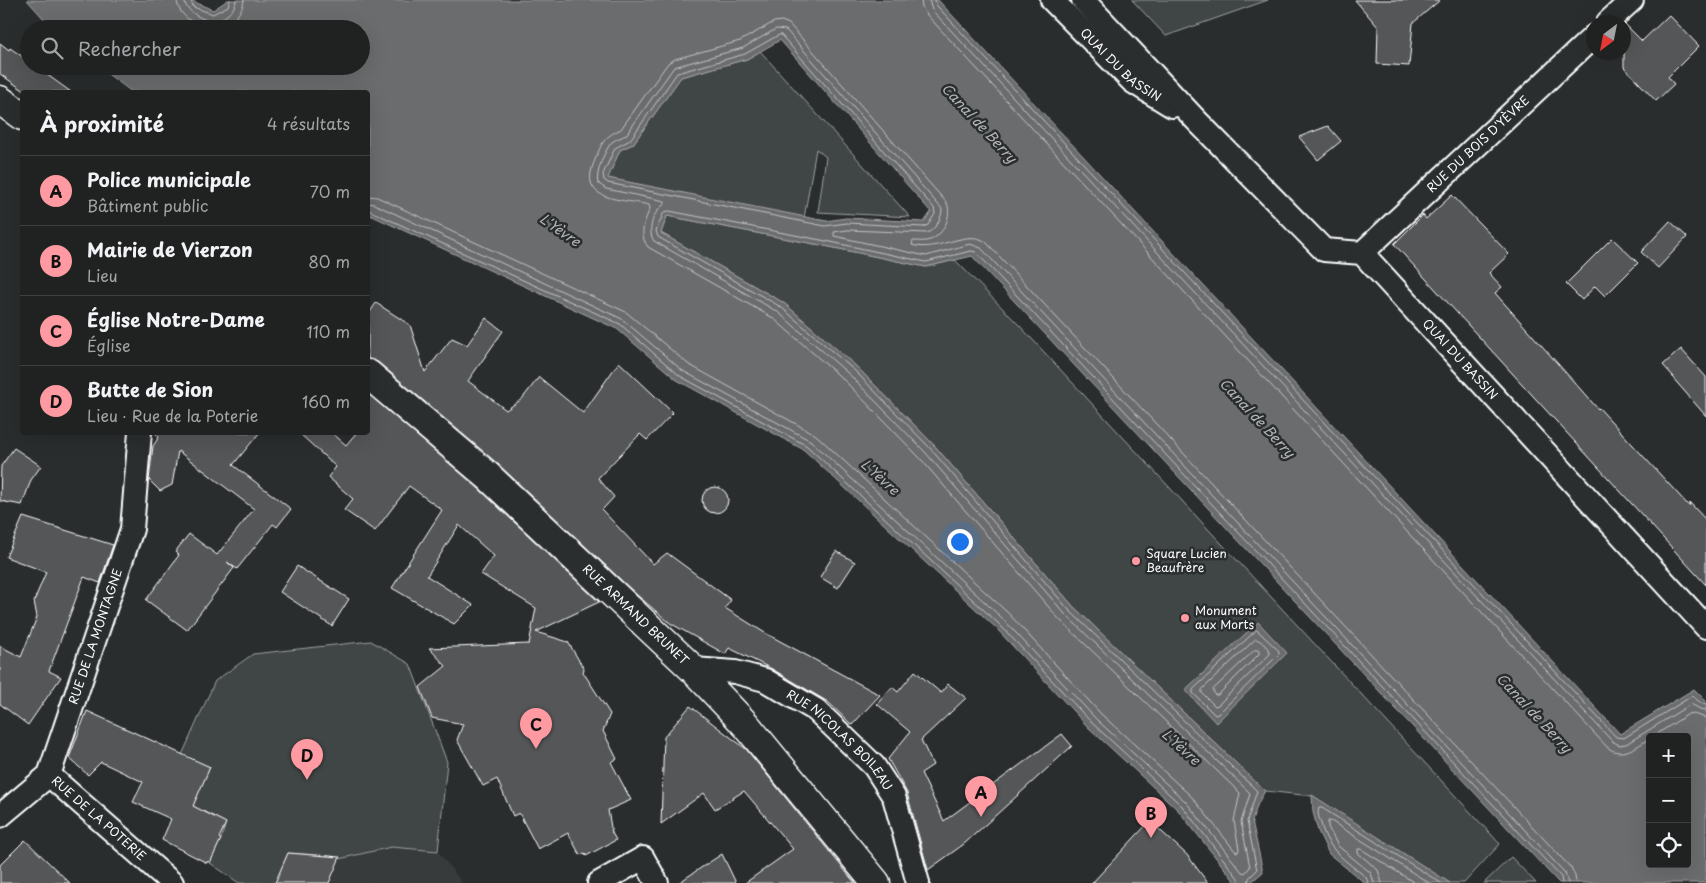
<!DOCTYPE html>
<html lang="fr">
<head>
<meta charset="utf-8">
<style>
	body { margin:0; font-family:"Playpen Sans",sans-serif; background:#282a2a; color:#f1f3f6 }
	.controls { position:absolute; right:15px; bottom:15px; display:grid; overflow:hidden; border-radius:5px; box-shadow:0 5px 20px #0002 }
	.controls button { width:45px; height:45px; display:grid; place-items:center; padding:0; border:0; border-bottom:1px solid #3d3f40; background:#202222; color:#f1f3f6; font:25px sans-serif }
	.compass { position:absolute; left:1586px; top:15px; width:45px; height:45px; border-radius:50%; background:#202222; box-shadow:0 5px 20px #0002; rotate:212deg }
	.you { position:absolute; left:959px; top:541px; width:18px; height:18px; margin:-12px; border:4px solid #fff; border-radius:50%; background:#1a73e8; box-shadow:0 0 0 8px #1a73e833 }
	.badge { display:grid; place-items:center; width:32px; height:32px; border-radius:50%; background:#ff9aa2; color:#111; font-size:16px; font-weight:700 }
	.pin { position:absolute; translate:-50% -41px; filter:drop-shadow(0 1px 2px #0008) }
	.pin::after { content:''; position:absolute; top:26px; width:18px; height:15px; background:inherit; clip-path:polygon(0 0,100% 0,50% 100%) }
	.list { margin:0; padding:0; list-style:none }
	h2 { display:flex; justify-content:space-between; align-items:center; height:65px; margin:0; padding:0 20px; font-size:21px }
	h2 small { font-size:16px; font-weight:400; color:#a2a4a5 }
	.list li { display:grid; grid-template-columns:32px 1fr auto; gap:15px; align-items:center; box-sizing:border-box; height:70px; padding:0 20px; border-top:1px solid #3d3f40 }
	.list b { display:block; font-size:19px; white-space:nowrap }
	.list p { margin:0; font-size:16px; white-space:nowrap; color:#a2a4a5 }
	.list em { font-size:16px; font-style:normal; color:#a2a4a5 }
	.icon { flex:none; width:28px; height:28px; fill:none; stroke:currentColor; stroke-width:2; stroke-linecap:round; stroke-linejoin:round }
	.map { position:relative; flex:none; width:1706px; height:883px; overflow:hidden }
	.search { position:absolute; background:#202222; box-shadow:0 5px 20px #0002; left:20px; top:20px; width:350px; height:55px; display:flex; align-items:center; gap:12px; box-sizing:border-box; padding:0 18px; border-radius:28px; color:#a2a4a5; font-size:19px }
	.panel { position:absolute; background:#202222; box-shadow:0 5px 20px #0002; left:20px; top:90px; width:350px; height:345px; border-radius:5px }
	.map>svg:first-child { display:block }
</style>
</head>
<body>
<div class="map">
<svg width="1706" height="883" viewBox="0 0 1706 883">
	<rect width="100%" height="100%" fill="#2a2d2e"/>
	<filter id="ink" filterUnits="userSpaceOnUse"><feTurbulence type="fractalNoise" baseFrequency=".02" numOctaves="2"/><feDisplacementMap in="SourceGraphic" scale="10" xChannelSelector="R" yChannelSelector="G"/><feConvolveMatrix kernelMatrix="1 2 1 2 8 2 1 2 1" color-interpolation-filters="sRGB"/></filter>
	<g filter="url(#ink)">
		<!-- built -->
		<path fill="#373a3b" d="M391,847L438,851L462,883H275L288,853L332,856L339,859Z"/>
		<!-- green -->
		<g fill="#414445" stroke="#a0a2a2">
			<path d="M1132,0H1268L1166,36Z"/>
			<path d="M760,51L910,217L818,212L826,157L816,149L804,218L607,178L620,150L633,144L681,77L747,59Z"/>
			<path d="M667,216L825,246L926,267L955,260L1019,325L1500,844L1464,883H1450L1312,796L1265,791L1073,606L933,444L858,368L784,303L661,233Z"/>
			<path d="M371,641L410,664L447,762L438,851L391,847L339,859L332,856L288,853L275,883H239L210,863L221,839L226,823L193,806L210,767L182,755L215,681L253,654Z"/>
			<path d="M1511,857L1536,883H1484Z"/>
		</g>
		<!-- water -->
		<g fill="#6a6c6d" stroke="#a6a7a7" fill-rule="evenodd">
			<path d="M27,0H190L213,10L228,0H938L1620,734L1694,689L1706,701V883H1559L972,256L926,267L825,246L667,216L661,233L784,303L858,368L933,444L1073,606L1265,791L1258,803L1252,821L1263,872L1250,883H1236L1178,810L1088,727L995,627L804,450L677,380L617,329L368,214V92H132L97,66H361V29H53ZM780,40L931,212L924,222L846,218L826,221L608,178L620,150L633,144L681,77L747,59ZM1650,737H1687V864H1650Z"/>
			<path d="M1258,622L1287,653L1216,723L1185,690Z"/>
			<path d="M1312,795L1450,883H1365L1329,854L1318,831L1313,812Z"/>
		</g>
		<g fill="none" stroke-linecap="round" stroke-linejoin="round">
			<!-- shore -->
			<g stroke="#c3c4c5" stroke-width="1">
				<path d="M177,0C177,16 199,29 215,28C228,27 243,14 244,0"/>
				<path d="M184,0C185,11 204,22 215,21C224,19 236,10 236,0"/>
				<path d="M191,0L193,7L213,14L228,6L230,0"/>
				<path d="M921,0L922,7L927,15L1607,747C1622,759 1636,747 1650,738"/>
				<path d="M929,0L932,10L1612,741L1619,745L1626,744L1691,704L1700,709L1706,710"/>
				<path d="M935,0L937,6L1616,737L1624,738L1692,696L1701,703L1706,704"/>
				<path d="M781,35L934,208L935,214L928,225L923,227L847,223L825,226L608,183L604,180L603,174L615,148L630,140L677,73L745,54L777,36Z"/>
				<path d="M368,196L377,197L626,312L688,364L816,435L1009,614L1101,714L1192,797L1235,851L1238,852L1239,849L1234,821L1240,793L1059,619L919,457L845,381L773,318L648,247C638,234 645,221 650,208L649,205C622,198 576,203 595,160C603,141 603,138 621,129L668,63L675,59L740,41L774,22L782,21L789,24L947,203C952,216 944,235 930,240C924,242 919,241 913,241L912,245C938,253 967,228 986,242L1571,868L1575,876L1576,883"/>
				<path d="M368,203L374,204L622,319L683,371L811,441L1003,619L1096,719L1186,802L1242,872L1245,873L1250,867L1241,822L1250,794L1249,792L1065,614L925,452L851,376L778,312L654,241C646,230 654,210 665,204V201L606,189L598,183C595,174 605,149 612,142C616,139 622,137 626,135L674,67L743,48L776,29L786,30L942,209C942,218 936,229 927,233L847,230L834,232V236L926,256L970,244L981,248L1565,873L1568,883"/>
				<path d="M368,210L620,324L680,376L807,446L999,624L1092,723L1182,806L1238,878L1240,883"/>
				<path d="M1257,630L1279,651V654L1218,714L1215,715L1193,693V690Z"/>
				<path d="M1256,639C1261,640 1270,649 1270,654L1218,705L1215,706L1202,693V690Z"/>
				<path d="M1255,650H1259V654L1218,695H1215L1213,690Z"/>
				<path d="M1652,737L1690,713L1706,718"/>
				<path d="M1248,883L1249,878L1257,870L1247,821L1257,791L1069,610L929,447L855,371L781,307L658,237L656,231L664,212L669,211L826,241L926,262L971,251L976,252L1561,877L1562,883"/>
				<path d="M1368,883L1366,877C1346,861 1327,850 1321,823C1319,818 1317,813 1319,808H1322L1441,883"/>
				<path d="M1374,883L1371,873L1338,846L1328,827V821H1331L1429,883"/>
				<path d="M1382,883L1378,870L1358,853V849H1361L1415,883"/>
			</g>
		</g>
		<!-- building -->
		<g fill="#555758" stroke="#fff">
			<path d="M1355,0H1440L1413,23L1409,66L1377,64L1378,27Z"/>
			<path d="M1669,15L1699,46L1668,77L1674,84L1656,101L1624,67V26L1625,24L1642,41Z"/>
			<path d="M0,43L9,50L10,48L29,61V66H35L71,92H26L0,74Z"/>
			<path d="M1328,126L1341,141L1318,160L1299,137Z"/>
			<path d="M1452,195L1509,254L1489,273L1502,287L1495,293L1598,409L1599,408L1689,506L1690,503L1706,520V585L1394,244L1423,215L1426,219Z"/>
			<path d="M1670,221L1687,237L1658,268L1641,252Z"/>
			<path d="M1612,238L1638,263L1605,296L1595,286L1582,300L1566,284Z"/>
			<path d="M376,303L410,325L425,372L452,338L467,345L486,318L503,331L468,381L506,410L522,399L539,377L583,413L619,362L673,413L647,440L640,434L598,478L614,497L602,510L653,564L667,553L731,600L725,608L765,633L880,695L852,725L828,702L772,669L729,648L725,654L670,623L637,595L498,464L378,362L368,359V315Z"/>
			<path d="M1681,349L1706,377V416L1672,377L1673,376L1663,365Z"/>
			<path d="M368,394L478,488L599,602L536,632L568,642L584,669L583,672L610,714L603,731L617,759L611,762L631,800L608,810L612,833L616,840L586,856L585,853L580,855L568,833L538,849L519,813L513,816L497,779L483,786L457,740L463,724L432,718L420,687L446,666L429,648L529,644L536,608L481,574L494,556L459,525L427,576L473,605L454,624L392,588L442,510L409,486L375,531L344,510L353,499L328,477L336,467L298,432H331L346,445L357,432H368Z"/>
			<path d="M154,432H260L233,465L291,509L277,527L273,524L237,569L227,562L234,568L187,630L146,600L179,555L175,552L189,534L217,555L254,509L178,451L172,485L160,491L149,480L153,446L159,437Z"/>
			<path d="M14,448L41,466L31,480L22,505L0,501L1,466Z"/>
			<circle cx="715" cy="500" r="13"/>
			<path d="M23,517L113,545L100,583L84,577L49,671L61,677L28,725L0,704V646L21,657L37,617L34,601L46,572L6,557Z"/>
			<path d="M836,551L855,562L838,588L820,577Z"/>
			<path d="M297,566L349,599L332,626L280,592Z"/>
			<path d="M915,671L941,693L948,684L966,698L921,740L933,765L921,773L944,821L1062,734L1072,746L964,844L928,870L907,793L888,759L910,732L877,704L892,687L898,692Z"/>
			<path d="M690,706L746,749L855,883H745L793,849L744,791L715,809L704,793L661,824L664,737Z"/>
			<path d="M87,711L210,767L193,806L226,823L219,838L221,839L210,863L208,861L207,863L162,840L171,819L133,802L143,782L101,762L88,775L69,758Z"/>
			<path d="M1150,821L1187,855L1208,883H1092Z"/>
			<path d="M25,840L70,883H0V865Z"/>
			<path d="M288,853L340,857L329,883H275Z"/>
			<path d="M722,854L736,883H678Z"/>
		</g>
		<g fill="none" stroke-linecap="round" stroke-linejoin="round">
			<!-- street casing -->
			<g stroke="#fff" stroke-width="26">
				<g id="street">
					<path id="s1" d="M1052,0L1133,82L1172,106"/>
					<path id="s2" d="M1083,0L1197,121L1324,250L1362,253L1706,627"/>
					<path d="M1608,22L1632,0"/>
					<path id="s3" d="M1362,253L1594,36"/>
					<path id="s4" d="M693,669L735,672L765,680L816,710L874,766L894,797L918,883"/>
					<path id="s5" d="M49,775L172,883"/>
					<path id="s6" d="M0,816L49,775L132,529L140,432"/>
					<path d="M599,883L643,858L657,883"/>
				</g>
			</g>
			<!-- primary casing -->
			<g stroke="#fff" stroke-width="31">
				<g id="primary">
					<path d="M0,100L22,116"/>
					<path id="s7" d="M368,374L488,476L693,669L747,726L876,883"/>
				</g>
			</g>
			<!-- street -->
			<use href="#street" stroke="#2a2d2e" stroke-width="22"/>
			<!-- primary -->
			<use href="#primary" stroke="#2a2d2e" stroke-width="28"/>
		</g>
	</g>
	<!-- markers -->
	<g fill="#ff9aa2" stroke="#2a2d2e" stroke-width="2">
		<circle cx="1136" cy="561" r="5"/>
		<circle cx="1185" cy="618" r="5"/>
	</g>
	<g text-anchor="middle" stroke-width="5" stroke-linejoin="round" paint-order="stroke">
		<!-- street labels -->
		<g font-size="12" fill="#fff" stroke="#2a2d2e">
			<text dy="4" stroke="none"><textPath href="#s1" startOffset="95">QUAI DU BASSIN</textPath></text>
			<text dy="4" stroke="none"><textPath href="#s3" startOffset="159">RUE DU BOIS D'YÈVRE</textPath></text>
			<text dy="4" stroke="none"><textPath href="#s2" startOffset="530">QUAI DU BASSIN</textPath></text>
			<text dy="4" stroke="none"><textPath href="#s7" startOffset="360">RUE ARMAND BRUNET</textPath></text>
			<text dy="4" stroke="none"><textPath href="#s6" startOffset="210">RUE DE LA MONTAGNE</textPath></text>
			<text dy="4" stroke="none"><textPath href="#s4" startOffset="170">RUE NICOLAS BOILEAU</textPath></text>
			<text dy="4" stroke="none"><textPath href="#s5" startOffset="66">RUE DE LA POTERIE</textPath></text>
		</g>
		<!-- poi labels -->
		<g font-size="12" fill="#fff" stroke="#2a2d2e" text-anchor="start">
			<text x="1146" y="558">Square Lucien<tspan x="1146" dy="14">Beaufrère</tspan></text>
			<text x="1195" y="615">Monument<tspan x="1195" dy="14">aux Morts</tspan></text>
		</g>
		<!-- water labels -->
		<g font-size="14" font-style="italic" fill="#b4b6b6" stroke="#2a2d2e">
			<text transform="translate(979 123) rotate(47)" y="5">Canal de Berry</text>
			<text transform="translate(560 230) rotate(35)" y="5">L'Yèvre</text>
			<text transform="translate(1257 418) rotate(47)" y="5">Canal de Berry</text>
			<text transform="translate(880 477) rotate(42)" y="5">L'Yèvre</text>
			<text transform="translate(1534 713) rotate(47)" y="5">Canal de Berry</text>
			<text transform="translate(1181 747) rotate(42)" y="5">L'Yèvre</text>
		</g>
	</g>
</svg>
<div class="controls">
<button>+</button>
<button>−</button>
<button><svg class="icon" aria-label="locate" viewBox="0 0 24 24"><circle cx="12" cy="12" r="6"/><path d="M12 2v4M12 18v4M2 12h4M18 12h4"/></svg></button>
</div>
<svg class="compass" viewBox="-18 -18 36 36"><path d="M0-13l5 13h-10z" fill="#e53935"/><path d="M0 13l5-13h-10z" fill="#a2a4a5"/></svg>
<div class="you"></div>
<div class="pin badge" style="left:981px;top:817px">A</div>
<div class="pin badge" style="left:1151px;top:838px">B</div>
<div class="pin badge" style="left:536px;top:749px">C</div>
<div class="pin badge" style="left:307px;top:780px">D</div>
<div class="search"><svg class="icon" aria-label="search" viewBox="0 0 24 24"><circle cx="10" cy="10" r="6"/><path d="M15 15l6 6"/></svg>Rechercher</div>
<section class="panel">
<h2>À proximité<small>4 résultats</small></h2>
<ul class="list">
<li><span class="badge">A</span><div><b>Police municipale</b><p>Bâtiment public</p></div><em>70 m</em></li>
<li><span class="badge">B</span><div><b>Mairie de Vierzon</b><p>Lieu</p></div><em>80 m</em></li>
<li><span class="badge">C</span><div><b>Église Notre-Dame</b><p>Église</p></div><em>110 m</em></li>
<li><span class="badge">D</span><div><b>Butte de Sion</b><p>Lieu · Rue de la Poterie</p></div><em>160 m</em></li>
</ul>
</section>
</div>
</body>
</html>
